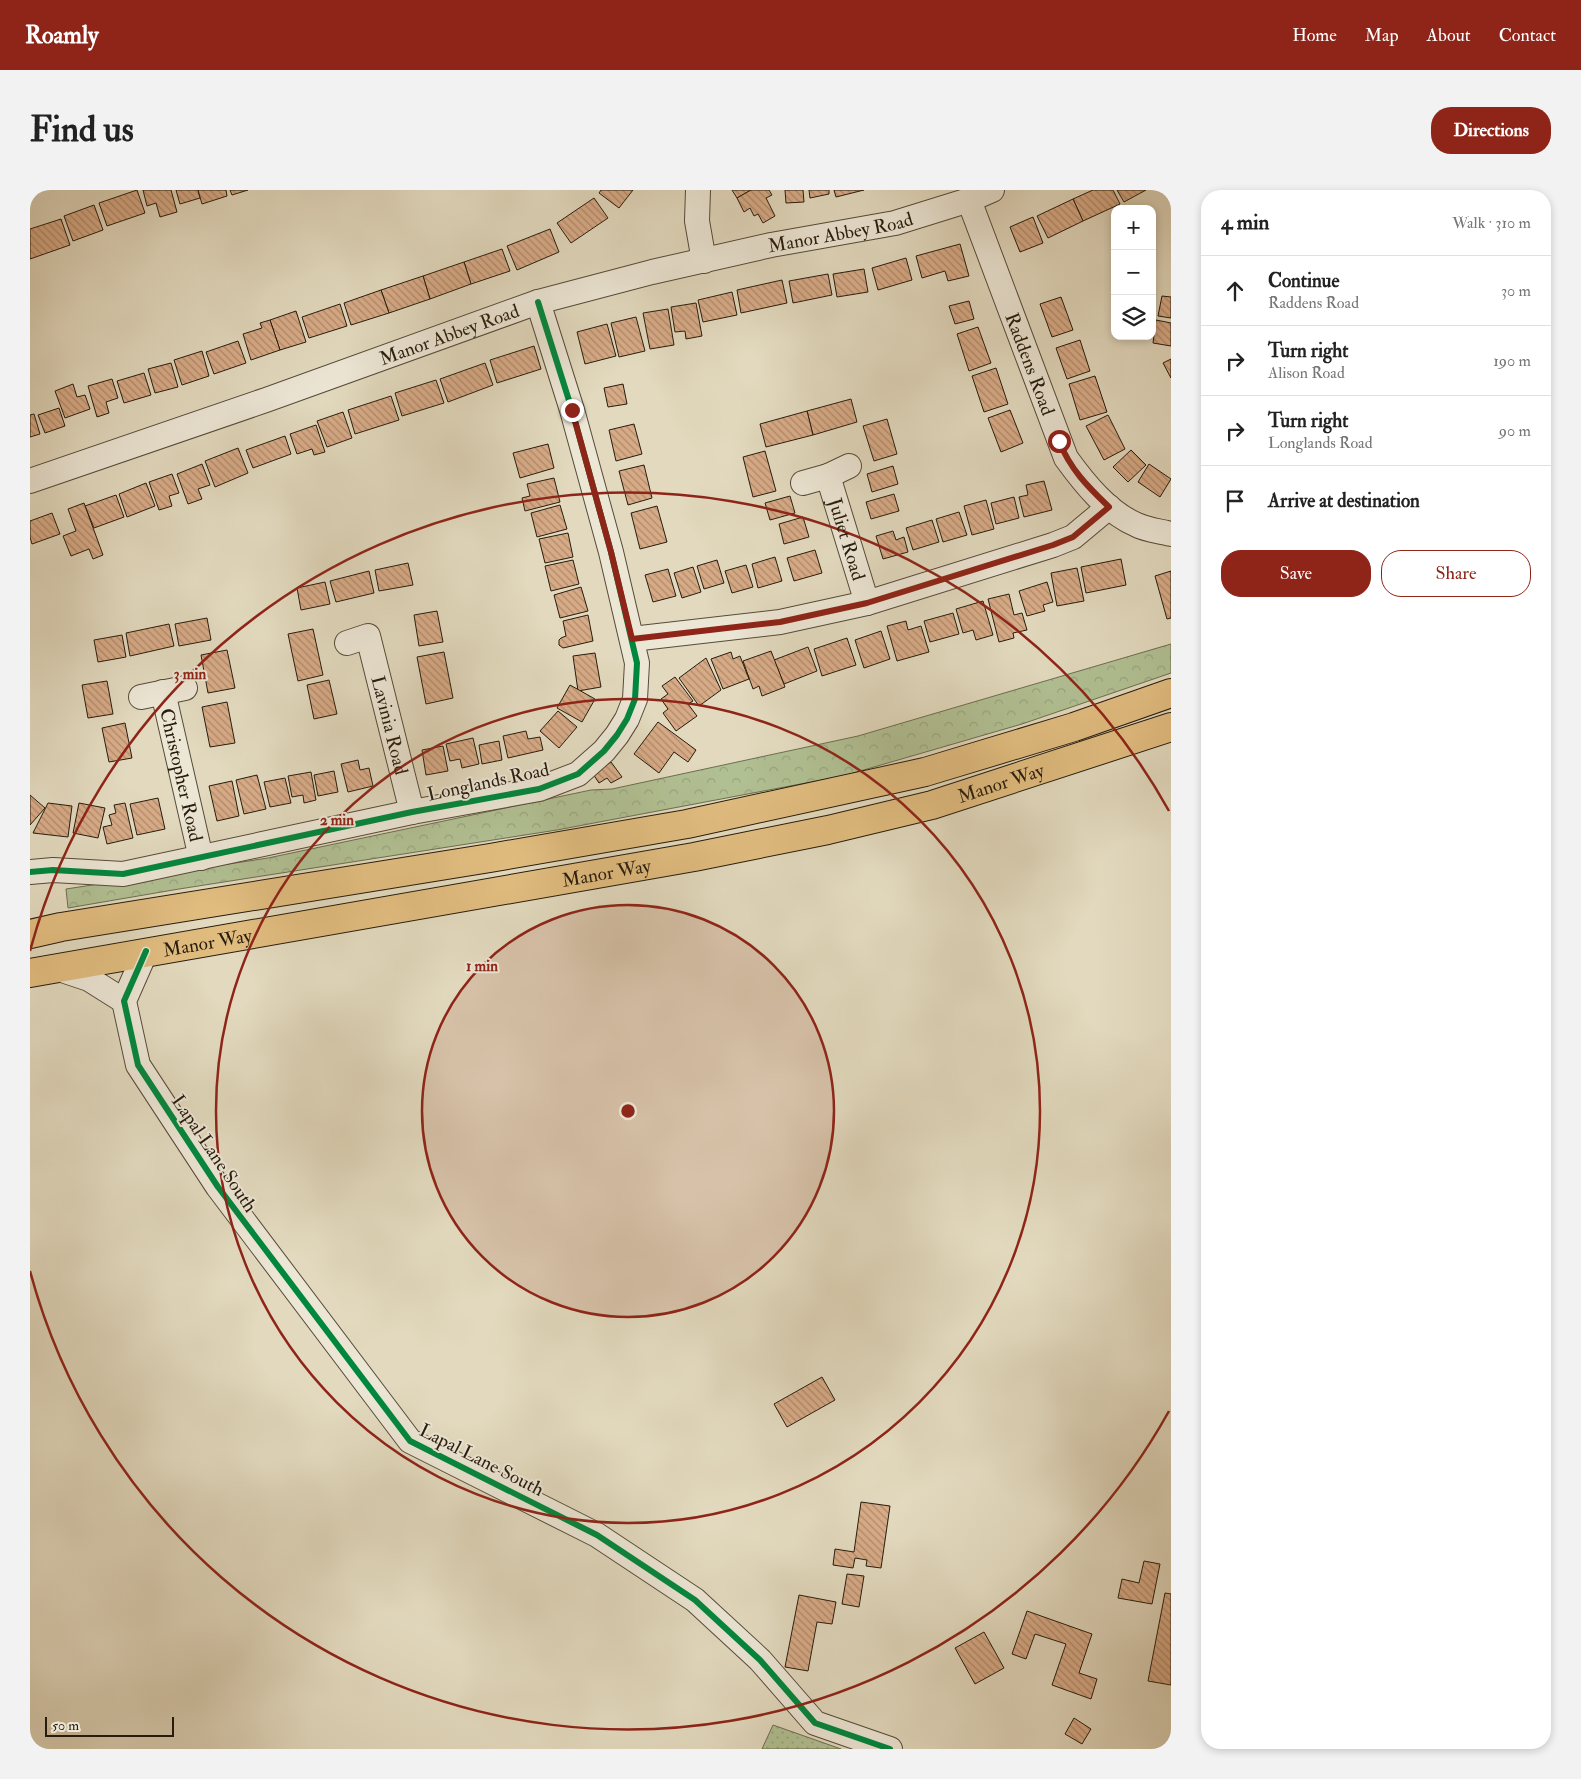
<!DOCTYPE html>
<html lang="en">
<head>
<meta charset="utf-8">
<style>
	body { margin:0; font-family:"IM FELL Double Pica",serif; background:#f2f2f2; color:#222 }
	.controls { position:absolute; right:15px; top:15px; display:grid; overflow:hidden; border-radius:10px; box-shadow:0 2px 8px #0003 }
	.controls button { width:45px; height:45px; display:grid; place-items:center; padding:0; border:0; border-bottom:1px solid #e0e0e0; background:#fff; color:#222; font:25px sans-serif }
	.scale { position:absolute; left:15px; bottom:12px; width:129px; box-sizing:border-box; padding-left:5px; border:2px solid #271c0d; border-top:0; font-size:14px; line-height:18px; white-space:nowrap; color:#271c0d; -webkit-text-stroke:4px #ece6d5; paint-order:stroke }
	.stop { position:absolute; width:15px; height:15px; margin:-11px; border:4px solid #8f2418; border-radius:50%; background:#fff }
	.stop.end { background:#8f2418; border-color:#fff; box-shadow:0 1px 5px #0008 }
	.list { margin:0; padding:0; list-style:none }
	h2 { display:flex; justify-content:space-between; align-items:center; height:65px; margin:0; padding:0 20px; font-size:21px }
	h2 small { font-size:16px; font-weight:400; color:#767676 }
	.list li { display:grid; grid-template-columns:32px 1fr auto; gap:15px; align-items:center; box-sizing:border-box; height:70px; padding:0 20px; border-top:1px solid #e0e0e0 }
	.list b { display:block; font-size:19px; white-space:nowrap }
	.list p { margin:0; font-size:16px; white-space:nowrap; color:#767676 }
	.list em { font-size:16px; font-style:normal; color:#767676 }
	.actions { display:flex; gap:10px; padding:15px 20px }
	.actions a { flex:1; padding:11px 0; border:1px solid #8f2418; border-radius:20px; text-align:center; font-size:18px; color:#8f2418 }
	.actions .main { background:#8f2418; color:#fff }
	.icon { flex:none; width:28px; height:28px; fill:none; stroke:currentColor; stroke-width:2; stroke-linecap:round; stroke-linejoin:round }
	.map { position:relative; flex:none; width:1141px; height:1559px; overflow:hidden; border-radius:20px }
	header { display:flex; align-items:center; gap:30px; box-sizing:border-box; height:70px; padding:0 25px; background:#8f2418; color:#fff }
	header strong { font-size:24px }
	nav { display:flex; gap:28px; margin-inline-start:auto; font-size:18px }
	.intro { display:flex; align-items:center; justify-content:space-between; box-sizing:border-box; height:120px; padding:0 30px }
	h1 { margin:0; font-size:35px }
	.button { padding:12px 22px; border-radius:20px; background:#8f2418; color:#fff; font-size:18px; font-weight:700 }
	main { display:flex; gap:30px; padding:0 30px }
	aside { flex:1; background:#fff; border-radius:20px; box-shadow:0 2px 8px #0003 }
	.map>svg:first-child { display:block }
</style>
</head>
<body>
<header>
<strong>Roamly</strong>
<nav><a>Home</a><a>Map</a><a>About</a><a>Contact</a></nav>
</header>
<div class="intro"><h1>Find us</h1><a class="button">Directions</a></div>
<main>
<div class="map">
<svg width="1141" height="1559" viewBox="0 0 1141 1559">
	<defs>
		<pattern id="grass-dots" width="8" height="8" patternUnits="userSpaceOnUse" patternTransform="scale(1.25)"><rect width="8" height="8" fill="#b1c093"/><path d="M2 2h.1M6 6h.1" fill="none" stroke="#98a47e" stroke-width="1.8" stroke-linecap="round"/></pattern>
		<pattern id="forest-crowns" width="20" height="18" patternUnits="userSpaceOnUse" patternTransform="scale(1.25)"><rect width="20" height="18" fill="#b1c093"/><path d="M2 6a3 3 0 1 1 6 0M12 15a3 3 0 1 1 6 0" fill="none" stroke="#98a47e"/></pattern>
		<pattern id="building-back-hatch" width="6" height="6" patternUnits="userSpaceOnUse" patternTransform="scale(1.25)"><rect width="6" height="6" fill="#d8ab87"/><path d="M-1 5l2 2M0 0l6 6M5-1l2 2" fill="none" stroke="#af8a6d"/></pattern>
	</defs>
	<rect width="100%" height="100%" fill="#e2d9be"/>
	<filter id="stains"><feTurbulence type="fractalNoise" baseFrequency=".004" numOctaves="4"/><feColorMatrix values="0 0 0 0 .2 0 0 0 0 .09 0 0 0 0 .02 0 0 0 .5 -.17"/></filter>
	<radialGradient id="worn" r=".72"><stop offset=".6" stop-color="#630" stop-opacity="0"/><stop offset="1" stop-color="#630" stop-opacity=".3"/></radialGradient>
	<!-- grass -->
	<path fill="url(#grass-dots)" stroke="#6c6e50" d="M743,1535L811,1559H732Z"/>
	<!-- forest -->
	<path fill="url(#forest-crowns)" stroke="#6c6e50" d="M1141,454V483L992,534L813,586L527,640L149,699L38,718L36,699L238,668L561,600L582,599L828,546Z"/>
	<!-- building -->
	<g fill="url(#building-back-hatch)" stroke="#271c0d">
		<path d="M107,0L115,23L77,36L69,13Z"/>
		<path d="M113,0H141L147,22L130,27L126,13L117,16Z"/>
		<path d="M146,0H168L170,8L150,14Z"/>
		<path d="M168,0H196L197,6L172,14Z"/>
		<path d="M200,0H218L202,5Z"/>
		<path d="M571,0H603L589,18L569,3Z"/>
		<path d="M702,0H721L707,8Z"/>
		<path d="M721,0H739L742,5L736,8L745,26L733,33L728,24L724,26L720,18L714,22L707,8Z"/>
		<path d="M755,0H773L774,12L756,13Z"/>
		<path d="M779,0H799V4L780,8Z"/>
		<path d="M804,0H834L806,7Z"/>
		<path d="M1063,0H1083L1090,14L1053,31L1043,9Z"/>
		<path d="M1087,0H1116L1094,12Z"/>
		<path d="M564,8L578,28L541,53L527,33Z"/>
		<path d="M1043,9L1053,31L1018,48L1007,26Z"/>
		<path d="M64,15L73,40L43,51L34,26Z"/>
		<path d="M1003,27L1013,53L990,62L980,37Z"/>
		<path d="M31,29L40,55L0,69V39Z"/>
		<path d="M520,39L529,62L487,80L477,56Z"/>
		<path d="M930,54L939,86L918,91L915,81L892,88L886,66Z"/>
		<path d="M472,59L480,81L441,94L434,72Z"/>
		<path d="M876,68L882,90L848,100L842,78Z"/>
		<path d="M434,72L441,94L400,109L393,86Z"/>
		<path d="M834,79L838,102L807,107L803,84Z"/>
		<path d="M798,84L802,105L763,113L759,91Z"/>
		<path d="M393,86L400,109L359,123L351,100Z"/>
		<path d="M752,90L757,113L711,123L707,100Z"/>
		<path d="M351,100L359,123L321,135L314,113Z"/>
		<path d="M702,102L707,125L673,132L668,110Z"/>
		<path d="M1132,106L1141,107V128L1128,126Z"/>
		<path d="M1031,107L1043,140L1022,147L1010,114Z"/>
		<path d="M939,111L944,129L925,134L919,116Z"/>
		<path d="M666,113L672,146L656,149L655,141L645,142L641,117Z"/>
		<path d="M310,114L317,136L279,148L272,127Z"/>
		<path d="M638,119L644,155L620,159L613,123Z"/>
		<path d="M266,121L276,152L250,160L240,130Z"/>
		<path d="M606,127L615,161L589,167L581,133Z"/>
		<path d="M240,130L250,160L221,170L213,144L232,138L230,133Z"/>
		<path d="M1126,130L1141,133V156L1123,153Z"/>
		<path d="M577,134L586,166L555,174L547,142Z"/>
		<path d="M948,137L961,173L939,181L927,144Z"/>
		<path d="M1050,150L1060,181L1037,189L1026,158Z"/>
		<path d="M208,151L216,173L184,184L176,162Z"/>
		<path d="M504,156L511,179L467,193L460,170Z"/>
		<path d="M172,161L179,186L152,195L144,170Z"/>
		<path d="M1141,169V188L1133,173Z"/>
		<path d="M141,173L148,197L125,203L118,179Z"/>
		<path d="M455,173L463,195L418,212L410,189Z"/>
		<path d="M966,178L978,214L954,222L942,186Z"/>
		<path d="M114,183L121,205L94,213L87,191Z"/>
		<path d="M1065,186L1077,222L1050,230L1039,194Z"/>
		<path d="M82,189L88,208L76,212L79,223L67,227L58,196Z"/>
		<path d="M406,190L414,213L372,226L365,203Z"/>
		<path d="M43,194L47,207L55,205L60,219L35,228L25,201Z"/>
		<path d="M593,194L597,214L578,217L574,198Z"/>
		<path d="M361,206L369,230L325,244L318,220Z"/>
		<path d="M821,209L827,232L783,245L777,221Z"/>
		<path d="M29,218L35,236L15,243L8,225Z"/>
		<path d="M980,220L993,253L971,262L958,228Z"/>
		<path d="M777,221L783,245L736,257L730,234Z"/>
		<path d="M313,222L322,248L297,257L287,231Z"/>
		<path d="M4,224L10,244L0,247V225Z"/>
		<path d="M1078,225L1095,259L1074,270L1056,236Z"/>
		<path d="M857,229L867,264L844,271L833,236Z"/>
		<path d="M604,234L612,264L586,271L579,240Z"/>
		<path d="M286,235L295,262L284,265L282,259L267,264L260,244Z"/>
		<path d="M255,246L261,264L223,278L216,260Z"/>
		<path d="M518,254L524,278L490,288L483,263Z"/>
		<path d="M208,258L218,283L185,297L175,271Z"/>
		<path d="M1101,260L1116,275L1098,292L1083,277Z"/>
		<path d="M735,261L746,301L723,307L713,267Z"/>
		<path d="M172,274L180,295L168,299L172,309L158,314L147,284Z"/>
		<path d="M1119,274L1141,289L1130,307L1108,292Z"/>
		<path d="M614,275L622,308L598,315L589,281Z"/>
		<path d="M863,276L868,294L842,302L837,284Z"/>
		<path d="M142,284L149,303L139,306L142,316L129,320L119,292Z"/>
		<path d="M524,288L530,312L495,321L492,308L500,306L497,294Z"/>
		<path d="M1014,291L1022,320L994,327L989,307L998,305L996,295Z"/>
		<path d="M116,293L125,316L97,327L89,304Z"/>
		<path d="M864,304L869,321L841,329L836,312Z"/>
		<path d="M86,305L94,327L64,338L55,316Z"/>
		<path d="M760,306L765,323L740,330L735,313Z"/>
		<path d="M984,307L989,328L966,334L961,313Z"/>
		<path d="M956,310L964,339L942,345L934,316Z"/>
		<path d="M54,313L73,365L63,369L59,359L41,366L33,346L46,341L38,319Z"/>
		<path d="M530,315L537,339L507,347L501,323Z"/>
		<path d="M627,316L637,352L610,359L601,323Z"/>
		<path d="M929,322L937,345L913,352L906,329Z"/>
		<path d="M22,323L30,344L2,354L0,347V331Z"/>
		<path d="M773,327L779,347L754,354L749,334Z"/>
		<path d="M902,330L909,352L883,360L876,338Z"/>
		<path d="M863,341L866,350L874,347L878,362L853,369L846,346Z"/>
		<path d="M538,343L543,367L515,373L509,349Z"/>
		<path d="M785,360L792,383L764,391L757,368Z"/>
		<path d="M745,367L752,391L728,398L722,374Z"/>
		<path d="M1091,369L1096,395L1056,403L1051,377Z"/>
		<path d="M543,370L549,394L521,401L515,376Z"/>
		<path d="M687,370L694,393L674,399L667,376Z"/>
		<path d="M378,373L383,395L349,401L345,380Z"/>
		<path d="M716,375L723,397L702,403L695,381Z"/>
		<path d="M663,377L671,402L652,408L644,383Z"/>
		<path d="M1047,378L1054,411L1027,416L1021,383Z"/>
		<path d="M638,379L646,406L623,412L615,385Z"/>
		<path d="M339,381L344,403L306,412L300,391Z"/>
		<path d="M1141,381V428L1137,429L1125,386Z"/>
		<path d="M295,392L300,414L271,420L267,398Z"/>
		<path d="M1017,392L1023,412L1013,415L1015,421L997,426L989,401Z"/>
		<path d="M551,397L558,421L530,428L524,405Z"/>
		<path d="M979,404L984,425L992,423L997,440L983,443L984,448L969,452L958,409Z"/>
		<path d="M953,411L963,445L946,450L943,440L933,443L926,419Z"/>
		<path d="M407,421L413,452L389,456L384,425Z"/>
		<path d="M923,423L929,444L900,452L894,431Z"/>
		<path d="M558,425L563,451L533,458L529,455V450L531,448L536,446L533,431Z"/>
		<path d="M177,428L181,450L149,456L145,434Z"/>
		<path d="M876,431L878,440L891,436L899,462L867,471L857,436Z"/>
		<path d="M139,434L144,456L100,466L96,443Z"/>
		<path d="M283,439L293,485L268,491L258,444Z"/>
		<path d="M851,441L860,469L834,478L825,450Z"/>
		<path d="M92,445L96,467L68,472L64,450Z"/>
		<path d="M817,448L826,475L792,486L784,459Z"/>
		<path d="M778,457L787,481L754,494L744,470Z"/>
		<path d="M197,460L205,498L178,503L171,465Z"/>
		<path d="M741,461L755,497L732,506L729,496L723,499L713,471Z"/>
		<path d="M414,462L423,508L396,514L387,467Z"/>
		<path d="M701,462L703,469L710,466L719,489L693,499L681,469Z"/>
		<path d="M565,463L571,497L548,501L543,466Z"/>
		<path d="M676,468L691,500L669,516L649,488Z"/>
		<path d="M645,487L663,511L658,514L667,526L646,541L633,523L638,519L631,509L638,504L632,496Z"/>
		<path d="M299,490L307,524L284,529L277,495Z"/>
		<path d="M77,491L83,524L58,528L52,495Z"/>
		<path d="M540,495L565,509L552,532L527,518Z"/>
		<path d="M197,512L205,553L180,557L172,517Z"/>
		<path d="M528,521L547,537L529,558L510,541Z"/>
		<path d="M628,532L666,560L658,572L644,562L629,583L604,564Z"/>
		<path d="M95,533L102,568L79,572L72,538Z"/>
		<path d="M496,541L498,549L510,547L513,560L478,568L473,546Z"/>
		<path d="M443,548L449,574L432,578L430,569L420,571L416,554Z"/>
		<path d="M469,551L472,570L452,574L449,555Z"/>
		<path d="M413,556L418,581L396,585L392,560Z"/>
		<path d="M328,570L330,580L339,578L343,596L318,602L311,574Z"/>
		<path d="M581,572L592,587L581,593L577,588L569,593L563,584Z"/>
		<path d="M304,581L308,602L288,606L284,585Z"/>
		<path d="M281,582L286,610L274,613L273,605L262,607L258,586Z"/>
		<path d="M227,585L236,619L214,624L206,590Z"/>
		<path d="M255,588L261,613L240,617L234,592Z"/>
		<path d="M202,591L209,626L187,631L179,596Z"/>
		<path d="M0,605L15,618L0,635Z"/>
		<path d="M128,608L135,639L107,645L100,614Z"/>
		<path d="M18,613L42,616L38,647L3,643Z"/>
		<path d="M49,613L75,618L68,648L43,643Z"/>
		<path d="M95,613L103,648L77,654L73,637L82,635L79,625L86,623L84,615Z"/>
		<path d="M792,1187L805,1210L757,1237L744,1214Z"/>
		<path d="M831,1312L860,1316L851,1378L836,1376L837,1370L825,1368L823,1378L803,1375L805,1359L824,1362Z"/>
		<path d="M1114,1371L1130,1374L1122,1414L1088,1408L1092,1389L1109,1393Z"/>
		<path d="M817,1384L834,1386L829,1417L812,1414Z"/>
		<path d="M1135,1403L1141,1404V1495L1118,1491Z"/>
		<path d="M769,1405L806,1412L802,1434L787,1432L778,1481L755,1477Z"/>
		<path d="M997,1421L1062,1444L1049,1483L1067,1489L1061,1509L1022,1495L1036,1454L1005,1444L996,1469L982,1464Z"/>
		<path d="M954,1442L974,1478L945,1494L925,1458Z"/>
		<path d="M1044,1528L1061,1539L1052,1554L1035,1544Z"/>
	</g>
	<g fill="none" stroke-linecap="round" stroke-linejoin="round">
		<!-- minor casing -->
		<g stroke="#564b39" stroke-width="26">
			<g id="minor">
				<path d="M668,0L667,31L674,71"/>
				<path id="s1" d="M939,10L1036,268C1054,293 1078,323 1107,335C1117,340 1130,341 1141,344"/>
				<path id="s2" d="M798,286L837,413"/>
				<path id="s3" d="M0,291L236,210L508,112L622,82L741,55L865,33L939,10L962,0"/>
				<path d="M773,293L798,286L819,276"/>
				<path d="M602,449L750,432L837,413L1023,355L1043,347L1079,317"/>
				<path id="s4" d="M317,453L338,446L382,622"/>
				<path id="s5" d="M133,502L171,668"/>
				<path d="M111,507L155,498"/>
				<path d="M0,682L23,680L93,684L382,622L509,599L548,584L574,561L587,545L597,529L605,509L607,473L581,362L542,220L508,112"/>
				<path d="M116,761L94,811L108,875L188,997L380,1251L567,1345L665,1410L730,1470L785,1533L860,1559"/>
				<path d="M26,778L59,789L94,811"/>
			</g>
		</g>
		<!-- highway casing -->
		<g stroke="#271c0d" stroke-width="30">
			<g id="highway">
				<path d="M0,744L31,737L460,668L657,634L895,582L1044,537L1141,503"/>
				<path id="s6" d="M0,783L664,667L798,640L902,615L1141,537"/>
			</g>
		</g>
		<!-- minor -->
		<use href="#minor" stroke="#ece6d5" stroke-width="24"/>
		<!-- highway -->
		<use href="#highway" stroke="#e1bc7f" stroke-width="28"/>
		<!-- cycleway casing -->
		<g stroke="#ece6d5" stroke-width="9">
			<g id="cycleway">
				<path d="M0,682L23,680L93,684L382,622L509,599L548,584L574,561L587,545L597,529L605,509L607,473L581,362L542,220L508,112"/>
				<path d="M116,761L94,811L108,875L188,997L380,1251L567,1345L665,1410L730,1470L785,1533L860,1559"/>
			</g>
		</g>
		<!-- cycleway -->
		<use href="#cycleway" stroke="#00873e" stroke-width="6"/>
	</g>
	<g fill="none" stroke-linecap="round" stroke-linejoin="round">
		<!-- route -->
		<path stroke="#8f2418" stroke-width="6" d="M542,220L581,362L602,449L750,432L837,413L1023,355L1043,347L1079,317C1058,297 1040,279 1029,251"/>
	</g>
	<!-- distance rings -->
	<circle cx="598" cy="921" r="206" fill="#8f2418" fill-opacity=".12"/>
	<g fill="none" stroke="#8f2418" stroke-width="2.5">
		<circle cx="598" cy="921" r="206"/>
		<circle cx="598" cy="921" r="412"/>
		<path d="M1139 1221A619 619 0 0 1 0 1081M0 761A619 619 0 0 1 1139 621"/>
	</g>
	<g text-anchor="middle" stroke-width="4" stroke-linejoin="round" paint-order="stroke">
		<!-- street labels -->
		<g font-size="19" fill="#271c0d" stroke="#ece6d5">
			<text dy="7" stroke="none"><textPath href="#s3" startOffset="849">Manor Abbey Road</textPath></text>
			<text dy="7" stroke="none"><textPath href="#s3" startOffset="444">Manor Abbey Road</textPath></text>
			<text dy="7" stroke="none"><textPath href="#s1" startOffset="175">Raddens Road</textPath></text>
			<text dy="7" stroke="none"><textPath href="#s2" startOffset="66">Juliet Road</textPath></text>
			<text dy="7" stroke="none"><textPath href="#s4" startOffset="114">Lavinia Road</textPath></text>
			<text dy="7" stroke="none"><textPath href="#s5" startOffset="85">Christopher Road</textPath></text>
			<text transform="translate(458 591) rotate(-12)" y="7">Longlands Road</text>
			<text dy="7" stroke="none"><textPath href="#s6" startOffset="990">Manor Way</textPath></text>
			<text dy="7" stroke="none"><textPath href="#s6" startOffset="585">Manor Way</textPath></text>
			<text dy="7" stroke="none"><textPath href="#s6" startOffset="180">Manor Way</textPath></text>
			<text transform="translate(185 963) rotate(56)" y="7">Lapal Lane South</text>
			<text transform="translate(452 1269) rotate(27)" y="7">Lapal Lane South</text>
		</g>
	</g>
	<circle cx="598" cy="921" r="8" fill="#8f2418" stroke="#ece6d5" stroke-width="2.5"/>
	<g font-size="15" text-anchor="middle" font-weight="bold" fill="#8f2418" stroke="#ece6d5" stroke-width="4" stroke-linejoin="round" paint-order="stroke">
		<text x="160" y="489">3 min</text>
		<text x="307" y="635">2 min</text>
		<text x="452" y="781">1 min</text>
	</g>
	<rect width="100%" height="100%" filter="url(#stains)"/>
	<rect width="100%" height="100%" fill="url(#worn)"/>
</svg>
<div class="controls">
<button>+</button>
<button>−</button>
<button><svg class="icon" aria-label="layers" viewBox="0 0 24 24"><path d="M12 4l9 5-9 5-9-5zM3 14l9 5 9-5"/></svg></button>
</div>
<div class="scale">50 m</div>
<div class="stop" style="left:1029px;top:251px"></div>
<div class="stop end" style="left:542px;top:220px"></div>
</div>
<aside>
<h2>4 min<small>Walk · 310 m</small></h2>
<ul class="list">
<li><svg class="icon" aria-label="ahead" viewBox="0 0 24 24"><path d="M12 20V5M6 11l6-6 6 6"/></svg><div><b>Continue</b><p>Raddens Road</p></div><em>30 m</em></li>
<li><svg class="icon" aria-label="right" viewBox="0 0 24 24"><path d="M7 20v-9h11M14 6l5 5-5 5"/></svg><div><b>Turn right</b><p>Alison Road</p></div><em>190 m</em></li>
<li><svg class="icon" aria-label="right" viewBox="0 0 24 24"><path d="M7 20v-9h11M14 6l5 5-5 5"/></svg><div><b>Turn right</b><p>Longlands Road</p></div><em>90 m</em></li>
<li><svg class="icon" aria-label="arrive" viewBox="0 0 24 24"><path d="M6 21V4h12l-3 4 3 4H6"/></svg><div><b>Arrive at destination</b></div></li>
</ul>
<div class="actions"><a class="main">Save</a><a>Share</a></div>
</aside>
</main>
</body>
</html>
